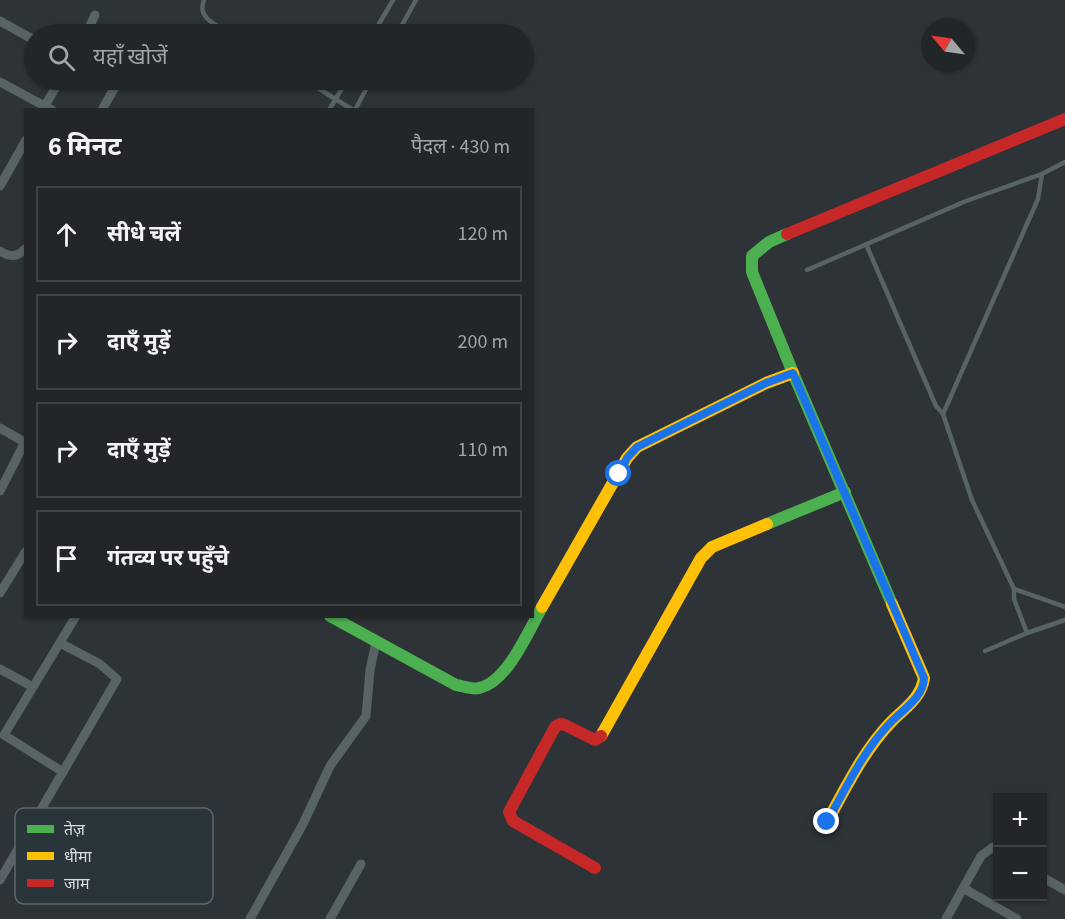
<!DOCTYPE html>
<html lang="hi">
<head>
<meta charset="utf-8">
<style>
	body { margin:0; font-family:"Source Sans 3","Noto Sans Devanagari",sans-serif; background:#2a2e31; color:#f1f3f6 }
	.controls { position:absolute; right:18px; bottom:18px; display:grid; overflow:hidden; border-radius:0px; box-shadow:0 2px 4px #0004 }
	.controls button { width:54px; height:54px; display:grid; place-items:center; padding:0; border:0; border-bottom:2px solid #3f4346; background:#222629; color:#f1f3f6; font:30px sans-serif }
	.compass { position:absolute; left:921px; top:18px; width:54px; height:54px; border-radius:50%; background:#222629; box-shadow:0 2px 4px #0004; rotate:299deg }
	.stop { position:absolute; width:18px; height:18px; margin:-14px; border:4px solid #1a73e8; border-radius:50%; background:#fff }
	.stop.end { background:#1a73e8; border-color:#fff; box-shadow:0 2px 6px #0008 }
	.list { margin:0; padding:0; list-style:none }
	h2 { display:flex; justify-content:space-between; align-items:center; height:78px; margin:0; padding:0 24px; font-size:26px }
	h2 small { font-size:20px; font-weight:400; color:#a2a5a8 }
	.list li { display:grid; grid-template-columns:39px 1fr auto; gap:18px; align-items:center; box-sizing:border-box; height:96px; margin:0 12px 12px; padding:0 12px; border:2px solid #3f4346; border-radius:0px }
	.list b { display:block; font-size:22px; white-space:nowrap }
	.list em { font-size:20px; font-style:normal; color:#a2a5a8 }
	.icon { flex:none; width:33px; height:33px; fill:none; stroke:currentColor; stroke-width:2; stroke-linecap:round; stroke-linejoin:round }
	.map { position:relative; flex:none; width:1065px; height:919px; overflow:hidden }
	.search { position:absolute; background:#222629; box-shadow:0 2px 4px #0004; left:24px; top:24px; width:510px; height:66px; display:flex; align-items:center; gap:15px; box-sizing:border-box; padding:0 21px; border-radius:33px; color:#a2a5a8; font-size:22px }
	.panel { position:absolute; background:#222629; box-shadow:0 2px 4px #0004; left:24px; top:108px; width:510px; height:510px; border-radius:0px }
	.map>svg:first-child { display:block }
</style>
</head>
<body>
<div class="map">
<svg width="1065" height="919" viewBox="0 0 1065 919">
	<rect width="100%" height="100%" fill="#2e3337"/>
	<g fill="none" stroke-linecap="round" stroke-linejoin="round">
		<!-- lane -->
		<g stroke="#586366" stroke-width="4.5">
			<path d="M204,0C196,19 219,26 232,34"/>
			<path d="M373,34L393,0"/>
			<path d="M397,34L416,0"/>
			<path d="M305,80L353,110"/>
			<path d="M329,110L347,80"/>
			<path d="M355,110L371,80"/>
			<path d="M866,244L936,406L943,414L972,500L1014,589V599L1027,633"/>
			<path d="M807,270L966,201L1042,174L1065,162"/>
			<path d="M943,414L1038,199L1042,174"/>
			<path d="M1014,589L1065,607"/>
			<path d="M985,651L1027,633L1065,620"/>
		</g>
		<!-- street -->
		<g stroke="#586366" stroke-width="9">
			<path d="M0,21L34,40"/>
			<path d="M86,34L95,15"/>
			<path d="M0,82L52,110"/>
			<path d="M43,109L60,80"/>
			<path d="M102,110L119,80"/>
			<path d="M0,186L26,140"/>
			<path d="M0,251C10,257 17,258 26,248"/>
			<path d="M0,428L26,443"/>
			<path d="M0,491L25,442"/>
			<path d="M0,593L26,551"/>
			<path d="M0,669L33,687"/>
			<path d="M63,772L4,735L76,616"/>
			<path d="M1042,877L1065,890"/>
			<path d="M0,880L117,679L100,664L60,643"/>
			<path d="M963,888L1017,919"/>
			<path d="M250,919L303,824L330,766L366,716L370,670L376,642"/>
			<path d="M330,919L361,864"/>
			<path d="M946,919L981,856L993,847L998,849"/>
		</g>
		<!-- fast -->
		<g stroke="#4caf50" stroke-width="12">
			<path d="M787,234L769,242L752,256V272L793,373L892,604"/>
			<path d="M767,524L845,492"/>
			<path d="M330,616L456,685C463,686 473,690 479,688C507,683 529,630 542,607"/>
		</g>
		<!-- slow -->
		<g stroke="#ffc107" stroke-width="12">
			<path d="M542,607L627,458L637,447L766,383L793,373"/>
			<path d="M601,736L701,558L712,547L767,524"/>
			<path d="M827,822C846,787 864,750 892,721C905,708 921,698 924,678L892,604"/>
		</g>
		<!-- jam -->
		<g stroke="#c62828" stroke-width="12">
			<path d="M787,234L1065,119"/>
			<path d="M595,868L513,821L509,812L555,727L560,724L565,725L595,740L601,736"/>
		</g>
	</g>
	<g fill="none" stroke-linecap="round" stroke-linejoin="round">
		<!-- route -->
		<path stroke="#1a73e8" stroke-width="8" d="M619,474L627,458L637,447L766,383L793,373L924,678C924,696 904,709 892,721C864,749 846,788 827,822"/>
	</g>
	<!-- legend -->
	<rect x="15" y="808" width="198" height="96" rx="9" fill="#2a343b" stroke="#5f676e" stroke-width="1.5"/>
	<rect x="27" y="825" width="27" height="8" fill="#4caf50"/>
	<rect x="27" y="852" width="27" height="8" fill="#ffc107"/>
	<rect x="27" y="879" width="27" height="8" fill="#c62828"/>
	<g font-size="16" fill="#d9dfe4">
		<text x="64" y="835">तेज़</text>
		<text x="64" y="862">धीमा</text>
		<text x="64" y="889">जाम</text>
	</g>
</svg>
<div class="controls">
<button>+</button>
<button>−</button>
</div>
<svg class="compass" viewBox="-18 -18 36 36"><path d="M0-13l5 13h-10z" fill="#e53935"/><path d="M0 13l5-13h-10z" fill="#a2a5a8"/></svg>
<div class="stop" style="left:619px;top:474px"></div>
<div class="stop end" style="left:827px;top:822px"></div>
<div class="search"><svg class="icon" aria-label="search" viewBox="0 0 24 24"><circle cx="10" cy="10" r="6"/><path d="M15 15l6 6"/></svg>यहाँ खोजें</div>
<section class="panel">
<h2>6 मिनट<small>पैदल · 430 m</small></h2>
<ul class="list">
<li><svg class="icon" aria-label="ahead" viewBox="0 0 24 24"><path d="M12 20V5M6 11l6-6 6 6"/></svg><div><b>सीधे चलें</b></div><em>120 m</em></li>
<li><svg class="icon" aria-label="right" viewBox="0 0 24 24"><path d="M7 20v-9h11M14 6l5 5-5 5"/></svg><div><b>दाएँ मुड़ें</b></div><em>200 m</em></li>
<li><svg class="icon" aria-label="right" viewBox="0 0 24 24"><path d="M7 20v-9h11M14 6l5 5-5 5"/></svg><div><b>दाएँ मुड़ें</b></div><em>110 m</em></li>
<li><svg class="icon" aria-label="arrive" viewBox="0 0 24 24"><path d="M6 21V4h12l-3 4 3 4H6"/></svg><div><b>गंतव्य पर पहुँचे</b></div></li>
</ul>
</section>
</div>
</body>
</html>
